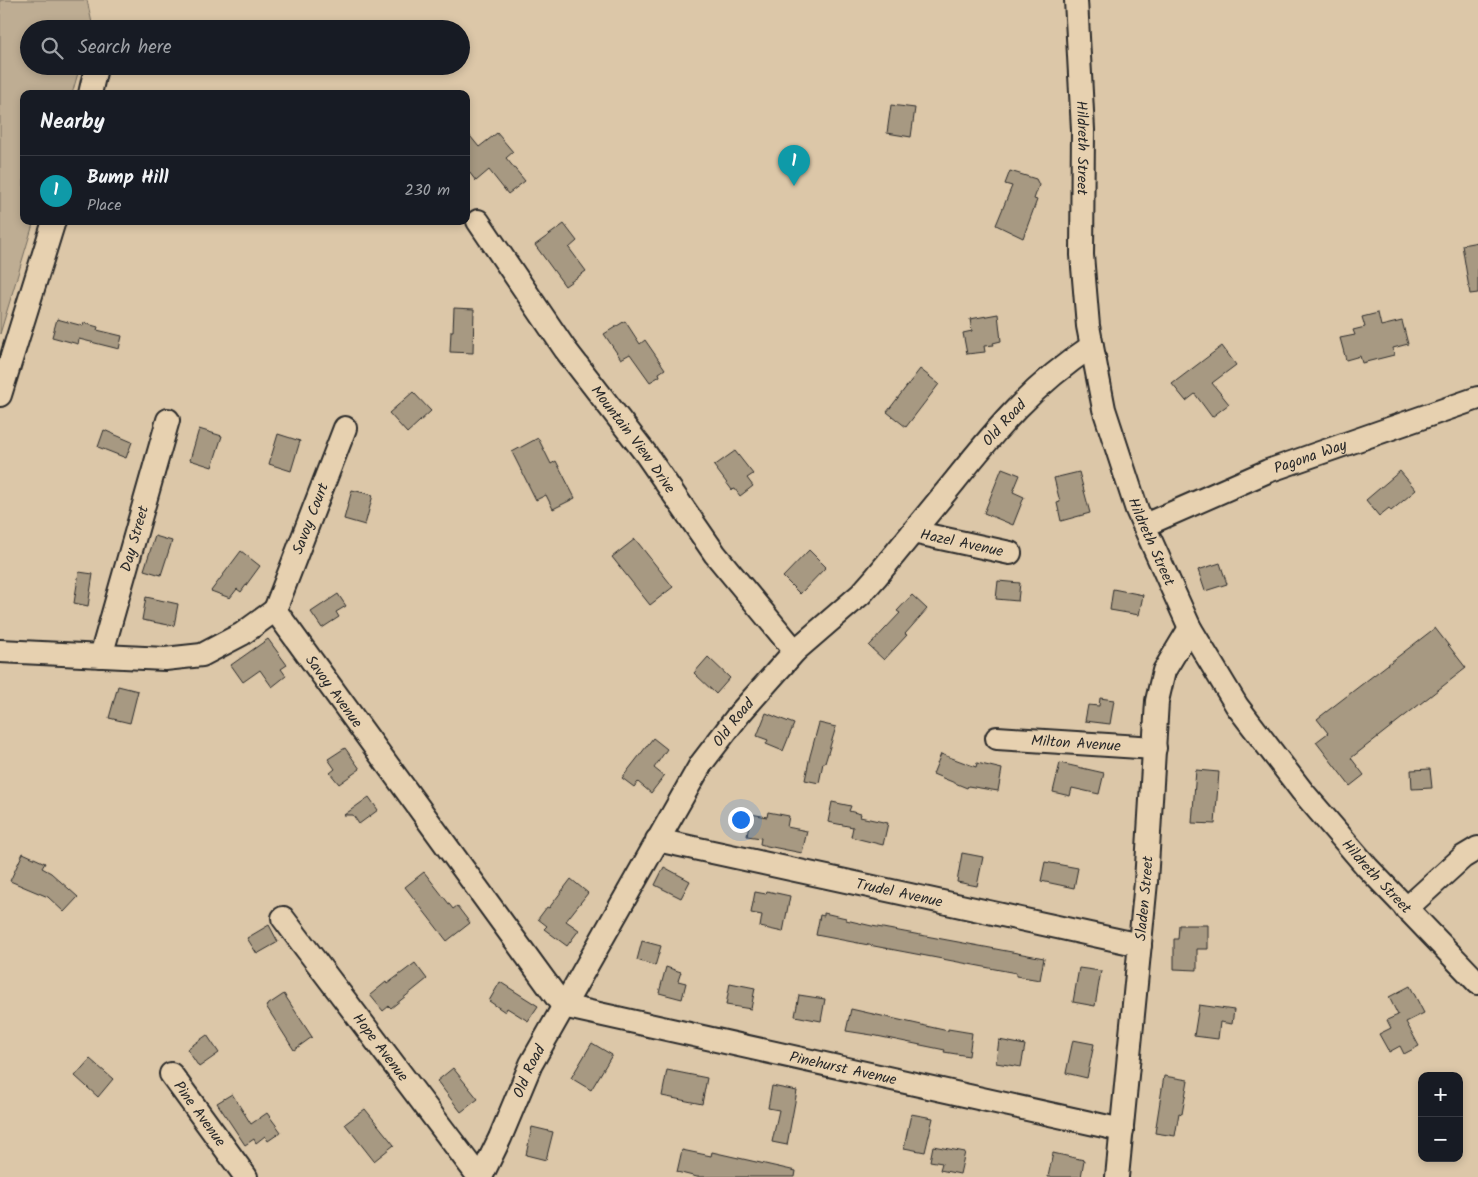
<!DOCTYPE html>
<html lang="en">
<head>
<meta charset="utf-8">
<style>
	body { margin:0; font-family:Kalam,sans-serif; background:#20242c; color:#f1f3f6 }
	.controls { position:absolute; right:15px; bottom:15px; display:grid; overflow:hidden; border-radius:10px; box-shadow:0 2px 8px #0003 }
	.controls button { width:45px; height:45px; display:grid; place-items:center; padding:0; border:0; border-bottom:1px solid #363941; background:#171b24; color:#f1f3f6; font:25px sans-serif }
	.you { position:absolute; left:740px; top:819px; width:18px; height:18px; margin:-12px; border:4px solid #fff; border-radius:50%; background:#1a73e8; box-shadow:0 0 0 8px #1a73e833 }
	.badge { display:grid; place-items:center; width:32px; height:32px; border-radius:50%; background:#98999b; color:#fff; font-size:16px; font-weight:700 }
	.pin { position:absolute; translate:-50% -41px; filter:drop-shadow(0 1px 2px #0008) }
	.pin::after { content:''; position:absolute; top:26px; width:18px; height:15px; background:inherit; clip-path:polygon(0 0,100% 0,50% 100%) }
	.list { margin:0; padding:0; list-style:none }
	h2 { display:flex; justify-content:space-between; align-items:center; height:65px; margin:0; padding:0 20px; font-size:21px }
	h2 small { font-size:16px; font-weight:400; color:#9ea1a6 }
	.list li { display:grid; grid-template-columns:32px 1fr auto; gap:15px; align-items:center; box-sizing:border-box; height:70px; padding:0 20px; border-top:1px solid #363941 }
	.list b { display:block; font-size:19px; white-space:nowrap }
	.list p { margin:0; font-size:16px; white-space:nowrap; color:#9ea1a6 }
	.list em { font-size:16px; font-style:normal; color:#9ea1a6 }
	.icon { flex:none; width:28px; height:28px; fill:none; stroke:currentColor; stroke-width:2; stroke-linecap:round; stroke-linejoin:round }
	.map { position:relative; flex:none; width:1478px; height:1177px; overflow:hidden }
	.search { position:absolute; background:#171b24; box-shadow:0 2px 8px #0003; left:20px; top:20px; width:450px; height:55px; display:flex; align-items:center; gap:12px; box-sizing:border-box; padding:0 18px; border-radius:28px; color:#9ea1a6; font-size:19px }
	.panel { position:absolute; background:#171b24; box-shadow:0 2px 8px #0003; left:20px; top:90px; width:450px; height:135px; border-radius:10px }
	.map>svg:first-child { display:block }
</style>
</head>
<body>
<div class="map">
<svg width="1478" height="1177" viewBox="0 0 1478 1177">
	<rect width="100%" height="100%" fill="#dcc7a8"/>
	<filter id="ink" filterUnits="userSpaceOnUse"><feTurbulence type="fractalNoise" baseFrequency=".02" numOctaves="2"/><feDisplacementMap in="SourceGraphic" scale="10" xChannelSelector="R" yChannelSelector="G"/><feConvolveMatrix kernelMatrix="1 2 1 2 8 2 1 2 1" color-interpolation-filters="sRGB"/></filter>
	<g filter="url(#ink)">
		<!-- green -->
		<path fill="#bead93" stroke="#746c5f" d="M0,0H87L92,23L91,29H29V66H80L72,94H24V221H34L0,334Z"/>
		<!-- building -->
		<g fill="#a79982" stroke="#2b2b2b">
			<path d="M891,105L915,108L911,137L887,133Z"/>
			<path d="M466,131L479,147L497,133L513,152L506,158L525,181L508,194L489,170L476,181L466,168Z"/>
			<path d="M1010,171L1036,179L1039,185L1034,199L1037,200L1023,238L996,225L1012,186L1005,184Z"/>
			<path d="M564,224L577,241L569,248L586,271L565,286L535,245Z"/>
			<path d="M1478,242V293L1470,294L1462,245Z"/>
			<path d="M454,308L474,309L473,353L450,352L451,331H453Z"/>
			<path d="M1378,313L1381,326L1402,321L1408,344L1393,348L1394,355L1362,363L1360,356L1346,360L1340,338L1355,335L1353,330L1365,327L1362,317Z"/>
			<path d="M998,314L1001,341L993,343L994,345L984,346L985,352L967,354L963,333L972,331L970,319Z"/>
			<path d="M57,319L83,326L84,323L98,327L97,330L122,336L119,349L79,339L78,344L52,337Z"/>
			<path d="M625,321L640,344L645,340L665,369L659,373L660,376L650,382L630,354L621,359L604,334Z"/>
			<path d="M1222,346L1236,365L1212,383L1229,404L1212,417L1195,394L1186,401L1172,384Z"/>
			<path d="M920,369L939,384L906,427L887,412Z"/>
			<path d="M413,392L431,411L407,433L389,413Z"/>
			<path d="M199,429L222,436L212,467L190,460Z"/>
			<path d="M104,430L132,442L126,458L98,447Z"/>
			<path d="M278,434L300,441L291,471L269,464Z"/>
			<path d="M538,438L551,464L556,461L575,498L553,509L546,495L536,500L512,452Z"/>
			<path d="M735,451L753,474L747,478L753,486L740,496L735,489L732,490L714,466Z"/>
			<path d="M1002,468L1020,475L1013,492L1024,497L1013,525L984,513Z"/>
			<path d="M1400,471L1416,490L1391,511L1389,508L1379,516L1366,500Z"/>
			<path d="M1079,472L1090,513L1061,521L1057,503L1060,502L1054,478Z"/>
			<path d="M352,490L373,495L365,525L344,519Z"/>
			<path d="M155,536L172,541L161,575L144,570Z"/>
			<path d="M635,539L673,587L650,605L612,557Z"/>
			<path d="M809,550L826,567L800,594L783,577Z"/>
			<path d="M241,551L260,566L241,592L237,589L230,598L211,591Z"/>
			<path d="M1220,563L1227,584L1205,591L1198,570Z"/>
			<path d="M79,572L93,574L88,606L74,603Z"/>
			<path d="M998,581L1020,583L1018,601L996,599Z"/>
			<path d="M1113,589L1143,595L1139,615L1110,610Z"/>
			<path d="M338,594L346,606L336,612L339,617L322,628L311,612Z"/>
			<path d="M912,595L927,609L905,634L907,635L884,660L869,646L900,613L897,611Z"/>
			<path d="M146,597L178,604L174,626L142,620Z"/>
			<path d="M1435,628L1466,668L1351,758L1364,775L1350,786L1316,742L1328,733L1317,719Z"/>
			<path d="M268,639L287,665L281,669L286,676L272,687L260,670L243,682L231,665Z"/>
			<path d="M708,657L730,678L716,694L694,673Z"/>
			<path d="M118,686L138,691L130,723L109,718Z"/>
			<path d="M1100,698L1114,700L1110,724L1085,721L1088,705L1099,706Z"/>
			<path d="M766,713L794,724L783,751L766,744L768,740L757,736Z"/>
			<path d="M819,723L836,727L825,763H823L819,783L805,780L810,756Z"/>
			<path d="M653,738L667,749L654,768L664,776L651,793L638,782L634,787L622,778Z"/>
			<path d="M345,748L360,769L339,784L330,773L335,769L328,759Z"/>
			<path d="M941,754L976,767L977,763L1002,769L998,791L968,786L967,788L933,774Z"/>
			<path d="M1060,763L1104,773L1099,794L1072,788L1070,796L1053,792Z"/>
			<path d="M1430,769L1432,788L1412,789L1411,770Z"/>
			<path d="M1196,770L1219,772L1215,824L1192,823Z"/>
			<path d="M369,797L378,810L359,824L353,815H344Z"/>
			<path d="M832,802L851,806L849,811L861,814L860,817L888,823L883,845L851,837L853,827L828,822Z"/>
			<path d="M768,812L789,816L787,827L807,831L802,853L767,846L760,844L761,838L747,836L751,814L767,817Z"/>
			<path d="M23,853L45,863L42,868L51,873L78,897L64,912L48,897L10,881Z"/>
			<path d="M962,853L983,857L977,886L957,882Z"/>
			<path d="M1045,862L1078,868L1074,888L1041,881Z"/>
			<path d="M664,867L690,881L681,898L655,885Z"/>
			<path d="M424,872L453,909L457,906L470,923L447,941L405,887Z"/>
			<path d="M571,879L588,893L566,921L579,930L567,946L544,929L547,926L538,919L547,907L549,908Z"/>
			<path d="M767,891L790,896L783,932L760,927L762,915L751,913L755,892L766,894Z"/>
			<path d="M824,913L846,918V920L872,926L1044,958L1040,980L1016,976V973L816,935L820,915L824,916Z"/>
			<path d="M269,925L278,942L257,954L247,938Z"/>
			<path d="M1179,925H1208V949H1197V970L1174,969V939H1178Z"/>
			<path d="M642,941L661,946L655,966L637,960Z"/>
			<path d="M415,963L427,979L391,1008L389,1006L383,1011L370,995L386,982L387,984Z"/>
			<path d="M666,967L681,972L678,981L686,983L682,999L659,993Z"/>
			<path d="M1079,968L1101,971L1095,1006L1073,1002Z"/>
			<path d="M500,982L538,1006L528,1021L507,1008L505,1012L489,1001Z"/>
			<path d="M730,983L755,988L751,1009L726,1005Z"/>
			<path d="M1410,986L1424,1013L1406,1022L1419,1046L1404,1054L1400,1046L1389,1052L1379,1034L1391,1028L1387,1020L1398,1015L1389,997Z"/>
			<path d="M284,994L312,1037L294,1050L266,1006Z"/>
			<path d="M799,995L825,999L821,1021L795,1016Z"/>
			<path d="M1199,1005L1234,1010L1232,1024L1220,1022L1218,1039L1194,1036Z"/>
			<path d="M851,1009L948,1031V1029L972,1033L969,1056L944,1052L945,1050L872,1035L846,1031Z"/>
			<path d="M207,1035L219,1053L199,1067L187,1049Z"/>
			<path d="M999,1040L1025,1045L1021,1067L996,1063Z"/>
			<path d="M1073,1040L1094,1044L1087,1078L1066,1073Z"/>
			<path d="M592,1043L612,1055L591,1090L571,1078Z"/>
			<path d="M90,1059L113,1079L98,1097L75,1076Z"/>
			<path d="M453,1068L478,1099L461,1112L437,1081Z"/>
			<path d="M667,1070L707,1078L702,1104L662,1096Z"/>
			<path d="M1164,1076L1188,1080L1182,1114L1179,1113L1175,1136L1155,1133Z"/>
			<path d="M772,1086L797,1091L787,1145L772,1142L779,1110L768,1108Z"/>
			<path d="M232,1094L251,1124L267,1113L281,1132L268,1141L265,1136L256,1143L254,1139L245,1145L217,1103Z"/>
			<path d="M365,1109L394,1145L374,1161L345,1124Z"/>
			<path d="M911,1114L933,1118L925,1152L904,1148Z"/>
			<path d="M532,1127L553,1132L546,1160L526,1155Z"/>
			<path d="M933,1146L965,1152L960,1174L940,1170L942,1163L930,1161Z"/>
			<path d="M682,1150L711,1156L712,1152L796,1171L795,1177H697L677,1172Z"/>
			<path d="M1053,1153L1084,1160L1081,1177H1048Z"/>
		</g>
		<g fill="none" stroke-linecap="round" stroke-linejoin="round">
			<!-- minor casing -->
			<g stroke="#2b2b2b" stroke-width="26">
				<g id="minor">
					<path id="s1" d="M1076,0L1083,130L1082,255L1088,326L1104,409L1137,510L1190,628L1237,706L1302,791L1367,867L1478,983"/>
					<path d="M90,94L95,72"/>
					<path id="s2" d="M478,221L565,349L646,454L715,554L795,651"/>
					<path d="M0,395L54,221"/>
					<path id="s3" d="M1145,525L1268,471L1478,398"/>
					<path id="s4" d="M913,532L1010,553"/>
					<path id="s5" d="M275,610L345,428"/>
					<path id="s6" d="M0,651L165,659L202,655L242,634L275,610L563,1006L1122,1130"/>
					<path id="s7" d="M101,656L168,420"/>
					<path id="s8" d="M997,738L1155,748"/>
					<path id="s9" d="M657,840L1140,945"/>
					<path d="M1406,909L1463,857L1478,848"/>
					<path id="s10" d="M283,918L479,1177"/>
					<path id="s11" d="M171,1074L246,1177"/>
					<path id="s12" d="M481,1177L500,1138L531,1064L701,764L740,713L795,651L861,594L876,577C902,545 928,514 954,482C997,428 1033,385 1092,346"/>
					<path id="s13" d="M1117,1177L1146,882L1157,701L1164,671L1190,628"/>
				</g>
			</g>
			<!-- minor -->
			<use href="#minor" stroke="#e7d1b0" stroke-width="22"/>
		</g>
	</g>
	<g text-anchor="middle" stroke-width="5" stroke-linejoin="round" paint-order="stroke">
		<!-- street labels -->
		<g font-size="15" fill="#2b2b2b" stroke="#e7d1b0">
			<text dy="5" stroke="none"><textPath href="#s1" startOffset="148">Hildreth Street</textPath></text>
			<text dy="5" stroke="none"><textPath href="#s12" startOffset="926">Old Road</textPath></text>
			<text dy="5" stroke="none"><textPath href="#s2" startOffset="268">Mountain View Drive</textPath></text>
			<text dy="5" stroke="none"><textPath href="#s3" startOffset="179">Pagona Way</textPath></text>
			<text dy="5" stroke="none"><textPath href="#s5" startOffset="98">Savoy Court</textPath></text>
			<text dy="5" stroke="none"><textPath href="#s7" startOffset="122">Day Street</textPath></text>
			<text dy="5" stroke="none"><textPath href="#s1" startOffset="552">Hildreth Street</textPath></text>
			<text dy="5" stroke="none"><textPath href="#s4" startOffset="50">Hazel Avenue</textPath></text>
			<text dy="5" stroke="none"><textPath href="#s6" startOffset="389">Savoy Avenue</textPath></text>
			<text dy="5" stroke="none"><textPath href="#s12" startOffset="521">Old Road</textPath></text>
			<text dy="5" stroke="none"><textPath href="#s8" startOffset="79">Milton Avenue</textPath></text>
			<text dy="5" stroke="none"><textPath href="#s1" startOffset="958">Hildreth Street</textPath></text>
			<text dy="5" stroke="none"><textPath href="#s9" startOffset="248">Trudel Avenue</textPath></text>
			<text dy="5" stroke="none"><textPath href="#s13" startOffset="280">Sladen Street</textPath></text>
			<text dy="5" stroke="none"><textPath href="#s10" startOffset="162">Hope Avenue</textPath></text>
			<text dy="5" stroke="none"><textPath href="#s6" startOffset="1065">Pinehurst Avenue</textPath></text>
			<text dy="5" stroke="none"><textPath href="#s12" startOffset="116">Old Road</textPath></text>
			<text dy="5" stroke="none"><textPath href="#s11" startOffset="49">Pine Avenue</textPath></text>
		</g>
	</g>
</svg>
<div class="controls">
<button>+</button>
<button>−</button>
</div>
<div class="you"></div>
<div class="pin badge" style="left:794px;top:186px;background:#0f9aa8">1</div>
<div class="search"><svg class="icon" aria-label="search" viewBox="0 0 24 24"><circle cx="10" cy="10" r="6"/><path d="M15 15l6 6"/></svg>Search here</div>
<section class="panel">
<h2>Nearby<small></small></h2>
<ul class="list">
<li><span class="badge" style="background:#0f9aa8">1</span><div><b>Bump Hill</b><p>Place</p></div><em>230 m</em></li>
</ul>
</section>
</div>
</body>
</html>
